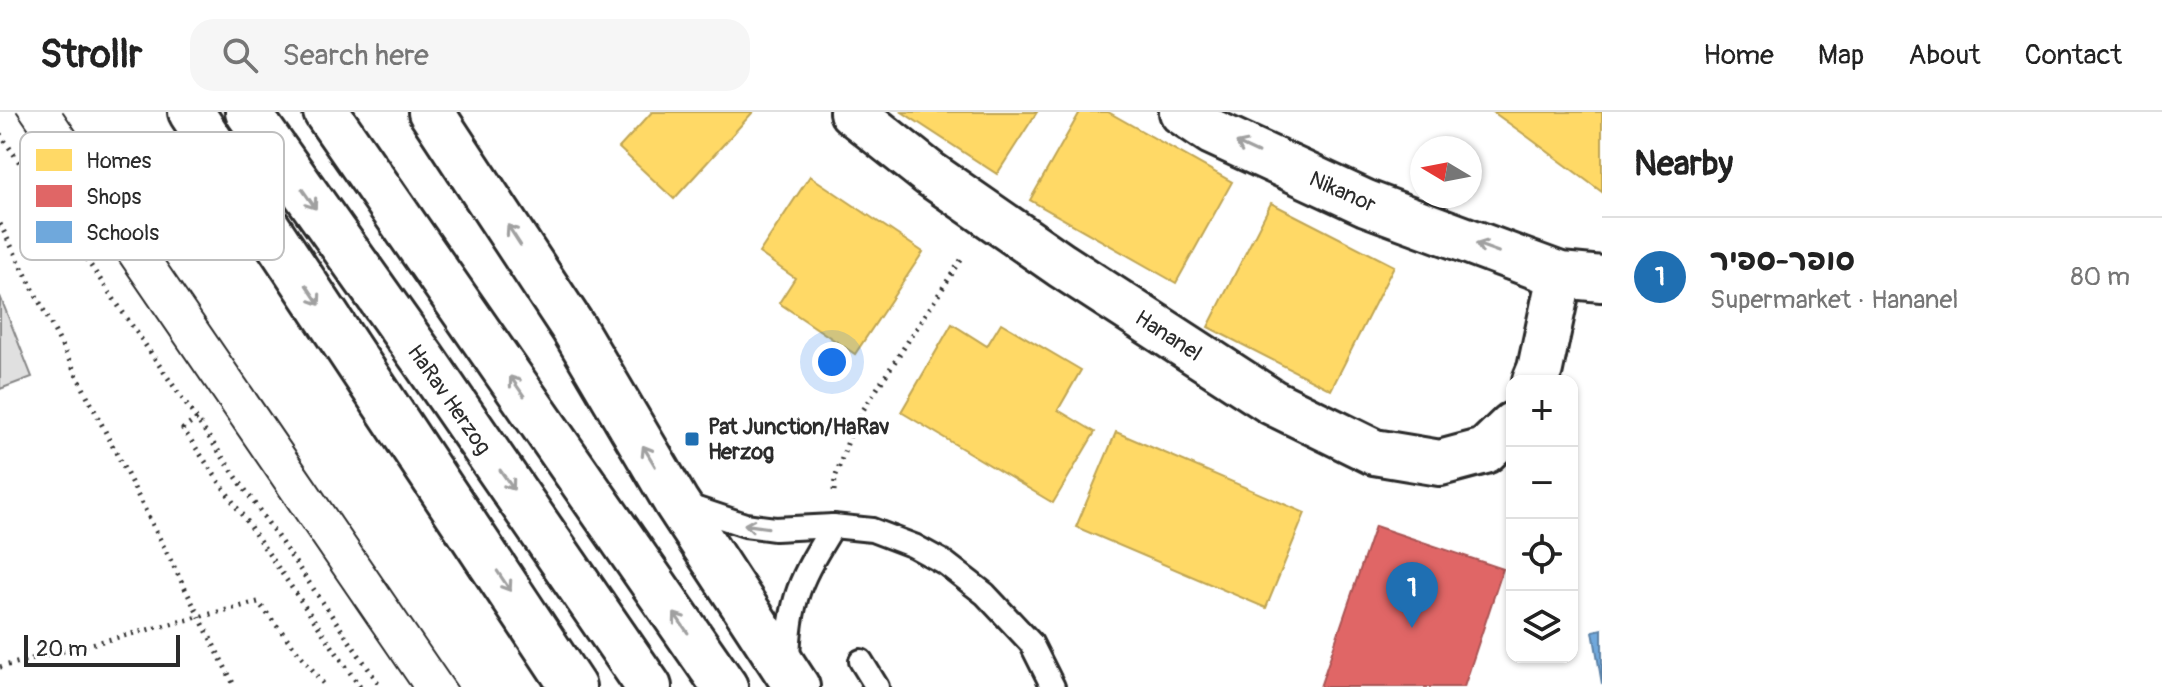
<!DOCTYPE html>
<html lang="en">
<head>
<meta charset="utf-8">
<style>
	body { margin:0; font-family:Pangolin,"Playpen Sans Hebrew",sans-serif; background:#f6f6f6; color:#222 }
	.controls { position:absolute; right:24px; bottom:24px; display:grid; overflow:hidden; border-radius:16px; box-shadow:0 2px 6px #0004 }
	.controls button { width:72px; height:72px; display:grid; place-items:center; padding:0; border:0; border-bottom:2px solid #e0e0e0; background:#fff; color:#222; font:40px sans-serif }
	.compass { position:absolute; left:1410px; top:24px; width:72px; height:72px; border-radius:50%; background:#fff; box-shadow:0 2px 6px #0004; rotate:280deg }
	.scale { position:absolute; left:24px; bottom:20px; width:156px; box-sizing:border-box; padding-left:8px; border:4px solid #2b2b2b; border-top:0; font-size:22px; line-height:28px; white-space:nowrap; color:#2b2b2b; -webkit-text-stroke:6px #fff; paint-order:stroke }
	.you { position:absolute; left:832px; top:250px; width:28px; height:28px; margin:-20px; border:6px solid #fff; border-radius:50%; background:#1a73e8; box-shadow:0 0 0 12px #1a73e833 }
	.badge { display:grid; place-items:center; width:52px; height:52px; border-radius:50%; background:#1f6fb2; color:#fff; font-size:26px; font-weight:700 }
	.pin { position:absolute; translate:-50% -66px; filter:drop-shadow(0 2px 4px #0008) }
	.pin::after { content:''; position:absolute; top:42px; width:28px; height:24px; background:inherit; clip-path:polygon(0 0,100% 0,50% 100%) }
	.list { margin:0; padding:0; list-style:none }
	h2 { display:flex; justify-content:space-between; align-items:center; height:104px; margin:0; padding:0 32px; font-size:34px }
	h2 small { font-size:26px; font-weight:400; color:#767676 }
	.list li { display:grid; grid-template-columns:52px 1fr auto; gap:24px; align-items:center; box-sizing:border-box; height:120px; padding:0 32px; border-top:2px solid #e0e0e0 }
	.list b { display:block; font-size:30px; white-space:nowrap }
	.list p { margin:0; font-size:26px; white-space:nowrap; color:#767676 }
	.list em { font-size:26px; font-style:normal; color:#767676 }
	.icon { flex:none; width:44px; height:44px; fill:none; stroke:currentColor; stroke-width:2; stroke-linecap:round; stroke-linejoin:round }
	.map { position:relative; flex:none; width:1602px; height:575px; overflow:hidden }
	header { display:flex; align-items:center; gap:48px; box-sizing:border-box; height:112px; padding:0 40px; background:#fff; border-bottom:2px solid #e0e0e0 }
	header strong { font-size:38px }
	nav { display:flex; gap:44px; margin-inline-start:auto; font-size:28px }
	.search { width:560px; height:72px; background:#f6f6f6; display:flex; align-items:center; gap:20px; box-sizing:border-box; padding:0 28px; border-radius:24px; color:#767676; font-size:30px }
	main { display:flex }
	aside { flex:1; background:#fff }
	.map>svg:first-child { display:block }
</style>
</head>
<body>
<header>
<strong>Strollr</strong>
<div class="search"><svg class="icon" aria-label="search" viewBox="0 0 24 24"><circle cx="10" cy="10" r="6"/><path d="M15 15l6 6"/></svg>Search here</div>
<nav><a>Home</a><a>Map</a><a>About</a><a>Contact</a></nav>
</header>
<main>
<div class="map">
<svg width="1602" height="575" viewBox="0 0 1602 575">
	<rect width="100%" height="100%" fill="#fff"/>
	<filter id="ink" filterUnits="userSpaceOnUse"><feTurbulence type="fractalNoise" baseFrequency=".0125" numOctaves="2"/><feDisplacementMap in="SourceGraphic" scale="16" xChannelSelector="R" yChannelSelector="G"/><feConvolveMatrix kernelMatrix="1 2 1 2 8 2 1 2 1" color-interpolation-filters="sRGB"/></filter>
	<g filter="url(#ink)">
		<!-- green -->
		<path fill="#e0e0e0" stroke="#868686" stroke-width="2" d="M0,184L32,265L0,277Z"/>
		<!-- homes -->
		<g fill="#ffd966" stroke="#bfa554" stroke-width="2">
			<path d="M652,0H753L674,87L619,36Z"/>
			<path d="M902,0H1037L997,62Z"/>
			<path d="M1080,0H1108L1232,70L1176,171L1030,88Z"/>
			<path d="M1493,0H1602V80L1528,25Z"/>
			<path d="M810,64L923,140L855,242L779,191L795,166L759,141Z"/>
			<path d="M1271,91L1394,154L1331,278L1208,215Z"/>
			<path d="M1001,211L1081,258L1058,298L1095,320L1053,391L901,300L952,212L987,234Z"/>
			<path d="M1116,320L1305,401L1266,496L1076,415Z"/>
		</g>
		<!-- shops -->
		<path fill="#e06666" stroke="#aa5454" stroke-width="2" d="M1375,414L1503,457L1464,575H1320Z"/>
		<!-- schools -->
		<path fill="#6fa8dc" stroke="#5b82a7" stroke-width="2" d="M1602,517V572L1593,519Z"/>
		<g fill="none" stroke-linecap="round" stroke-linejoin="round">
			<!-- lane casing -->
			<g stroke="#2b2b2b" stroke-width="28">
				<g id="lane">
					<path d="M685,393L745,413L775,417L833,414L872,418L914,434L945,451L985,482L1031,531L1053,575"/>
					<path d="M861,549L877,575"/>
					<path d="M788,550C789,487 801,466 833,414"/>
				</g>
			</g>
			<!-- street casing -->
			<g stroke="#2b2b2b" stroke-width="50">
				<g id="street">
					<path d="M852,0L930,62L1061,153L1272,290L1374,340L1440,351L1485,339L1512,313"/>
					<path d="M1182,0L1212,20L1366,91L1560,163L1602,167"/>
					<path d="M1535,269L1540,257L1560,163"/>
				</g>
			</g>
			<!-- secondary casing -->
			<g stroke="#2b2b2b" stroke-width="50">
				<g id="secondary">
					<path d="M191,0L573,575"/>
					<path d="M248,0L424,248L649,575"/>
					<path d="M326,0L725,575"/>
					<path d="M431,0L574,217L676,390L797,575"/>
				</g>
			</g>
			<!-- path -->
			<g stroke="#2b2b2b" stroke-width="5" stroke-dasharray="2 6" stroke-linecap="butt">
				<path d="M0,22L381,575"/>
				<path d="M0,112L235,575"/>
				<path d="M197,307L183,317L360,575"/>
				<path d="M834,379L835,366L854,312L963,145"/>
				<path d="M0,555L258,490L326,575"/>
			</g>
			<!-- lane -->
			<use href="#lane" stroke="#fff" stroke-width="22"/>
			<!-- street -->
			<use href="#street" stroke="#fff" stroke-width="44"/>
			<!-- secondary -->
			<use href="#secondary" stroke="#fff" stroke-width="44"/>
			<!-- tram -->
			<g stroke="#2b2b2b" stroke-width="2">
				<path d="M17,0L411,575"/>
				<path d="M63,0L457,575"/>
			</g>
		</g>
		<!-- one-way arrows -->
		<defs><path id="oneway-shaft" d="M-6 0H5M1.5-3L5.5 0L1.5 3" fill="none" stroke-width="1.6" stroke-linecap="round" stroke-linejoin="round" transform="scale(2)"/></defs>
		<g stroke="#a0a0a0">
			<use href="#oneway-shaft" transform="translate(1247 36) rotate(-155)"/>
			<use href="#oneway-shaft" transform="translate(309 87) rotate(55)"/>
			<use href="#oneway-shaft" transform="translate(514 123) rotate(-123)"/>
			<use href="#oneway-shaft" transform="translate(1487 136) rotate(-160)"/>
			<use href="#oneway-shaft" transform="translate(313 183) rotate(56)"/>
			<use href="#oneway-shaft" transform="translate(517 274) rotate(-125)"/>
			<use href="#oneway-shaft" transform="translate(649 344) rotate(-121)"/>
			<use href="#oneway-shaft" transform="translate(507 368) rotate(55)"/>
			<use href="#oneway-shaft" transform="translate(756 414) rotate(-172)"/>
			<use href="#oneway-shaft" transform="translate(504 469) rotate(56)"/>
			<use href="#oneway-shaft" transform="translate(681 511) rotate(-125)"/>
		</g>
	</g>
	<!-- markers -->
	<rect fill="#1f6fb2" stroke="#fff" stroke-width="3" x="684" y="319" width="16" height="16" rx="4"/>
	<g text-anchor="middle" stroke-width="8" stroke-linejoin="round" paint-order="stroke">
		<!-- street labels -->
		<g font-size="22" fill="#2b2b2b" stroke="#fff">
			<text transform="translate(1343 79) rotate(24)" y="8">Nikanor</text>
			<text transform="translate(1169 223) rotate(33)" y="8">Hananel</text>
			<text transform="translate(450 287) rotate(55)" y="8">HaRav Herzog</text>
		</g>
		<!-- poi labels -->
		<g font-size="22" font-weight="bold" fill="#2b2b2b" stroke="#fff" text-anchor="start">
			<text x="708" y="322">Pat Junction/HaRav<tspan x="708" dy="25">Herzog</tspan></text>
		</g>
	</g>
	<!-- legend -->
	<rect x="20" y="20" width="264" height="128" rx="12" fill="#fff" stroke="#bfbfbf" stroke-width="2"/>
	<rect x="36" y="37" width="36" height="22" fill="#ffd966"/>
	<rect x="36" y="73" width="36" height="22" fill="#e06666"/>
	<rect x="36" y="109" width="36" height="22" fill="#6fa8dc"/>
	<g font-size="22" fill="#2b2b2b">
		<text x="86" y="56">Homes</text>
		<text x="86" y="92">Shops</text>
		<text x="86" y="128">Schools</text>
	</g>
</svg>
<div class="controls">
<button>+</button>
<button>−</button>
<button><svg class="icon" aria-label="locate" viewBox="0 0 24 24"><circle cx="12" cy="12" r="6"/><path d="M12 2v4M12 18v4M2 12h4M18 12h4"/></svg></button>
<button><svg class="icon" aria-label="layers" viewBox="0 0 24 24"><path d="M12 4l9 5-9 5-9-5zM3 14l9 5 9-5"/></svg></button>
</div>
<svg class="compass" viewBox="-18 -18 36 36"><path d="M0-13l5 13h-10z" fill="#e53935"/><path d="M0 13l5-13h-10z" fill="#767676"/></svg>
<div class="scale">20 m</div>
<div class="you"></div>
<div class="pin badge" style="left:1412px;top:516px">1</div>
</div>
<aside>
<h2>Nearby<small></small></h2>
<ul class="list">
<li><span class="badge">1</span><div><b>סופר-ספיר</b><p>Supermarket · Hananel</p></div><em>80 m</em></li>
</ul>
</aside>
</main>
</body>
</html>
